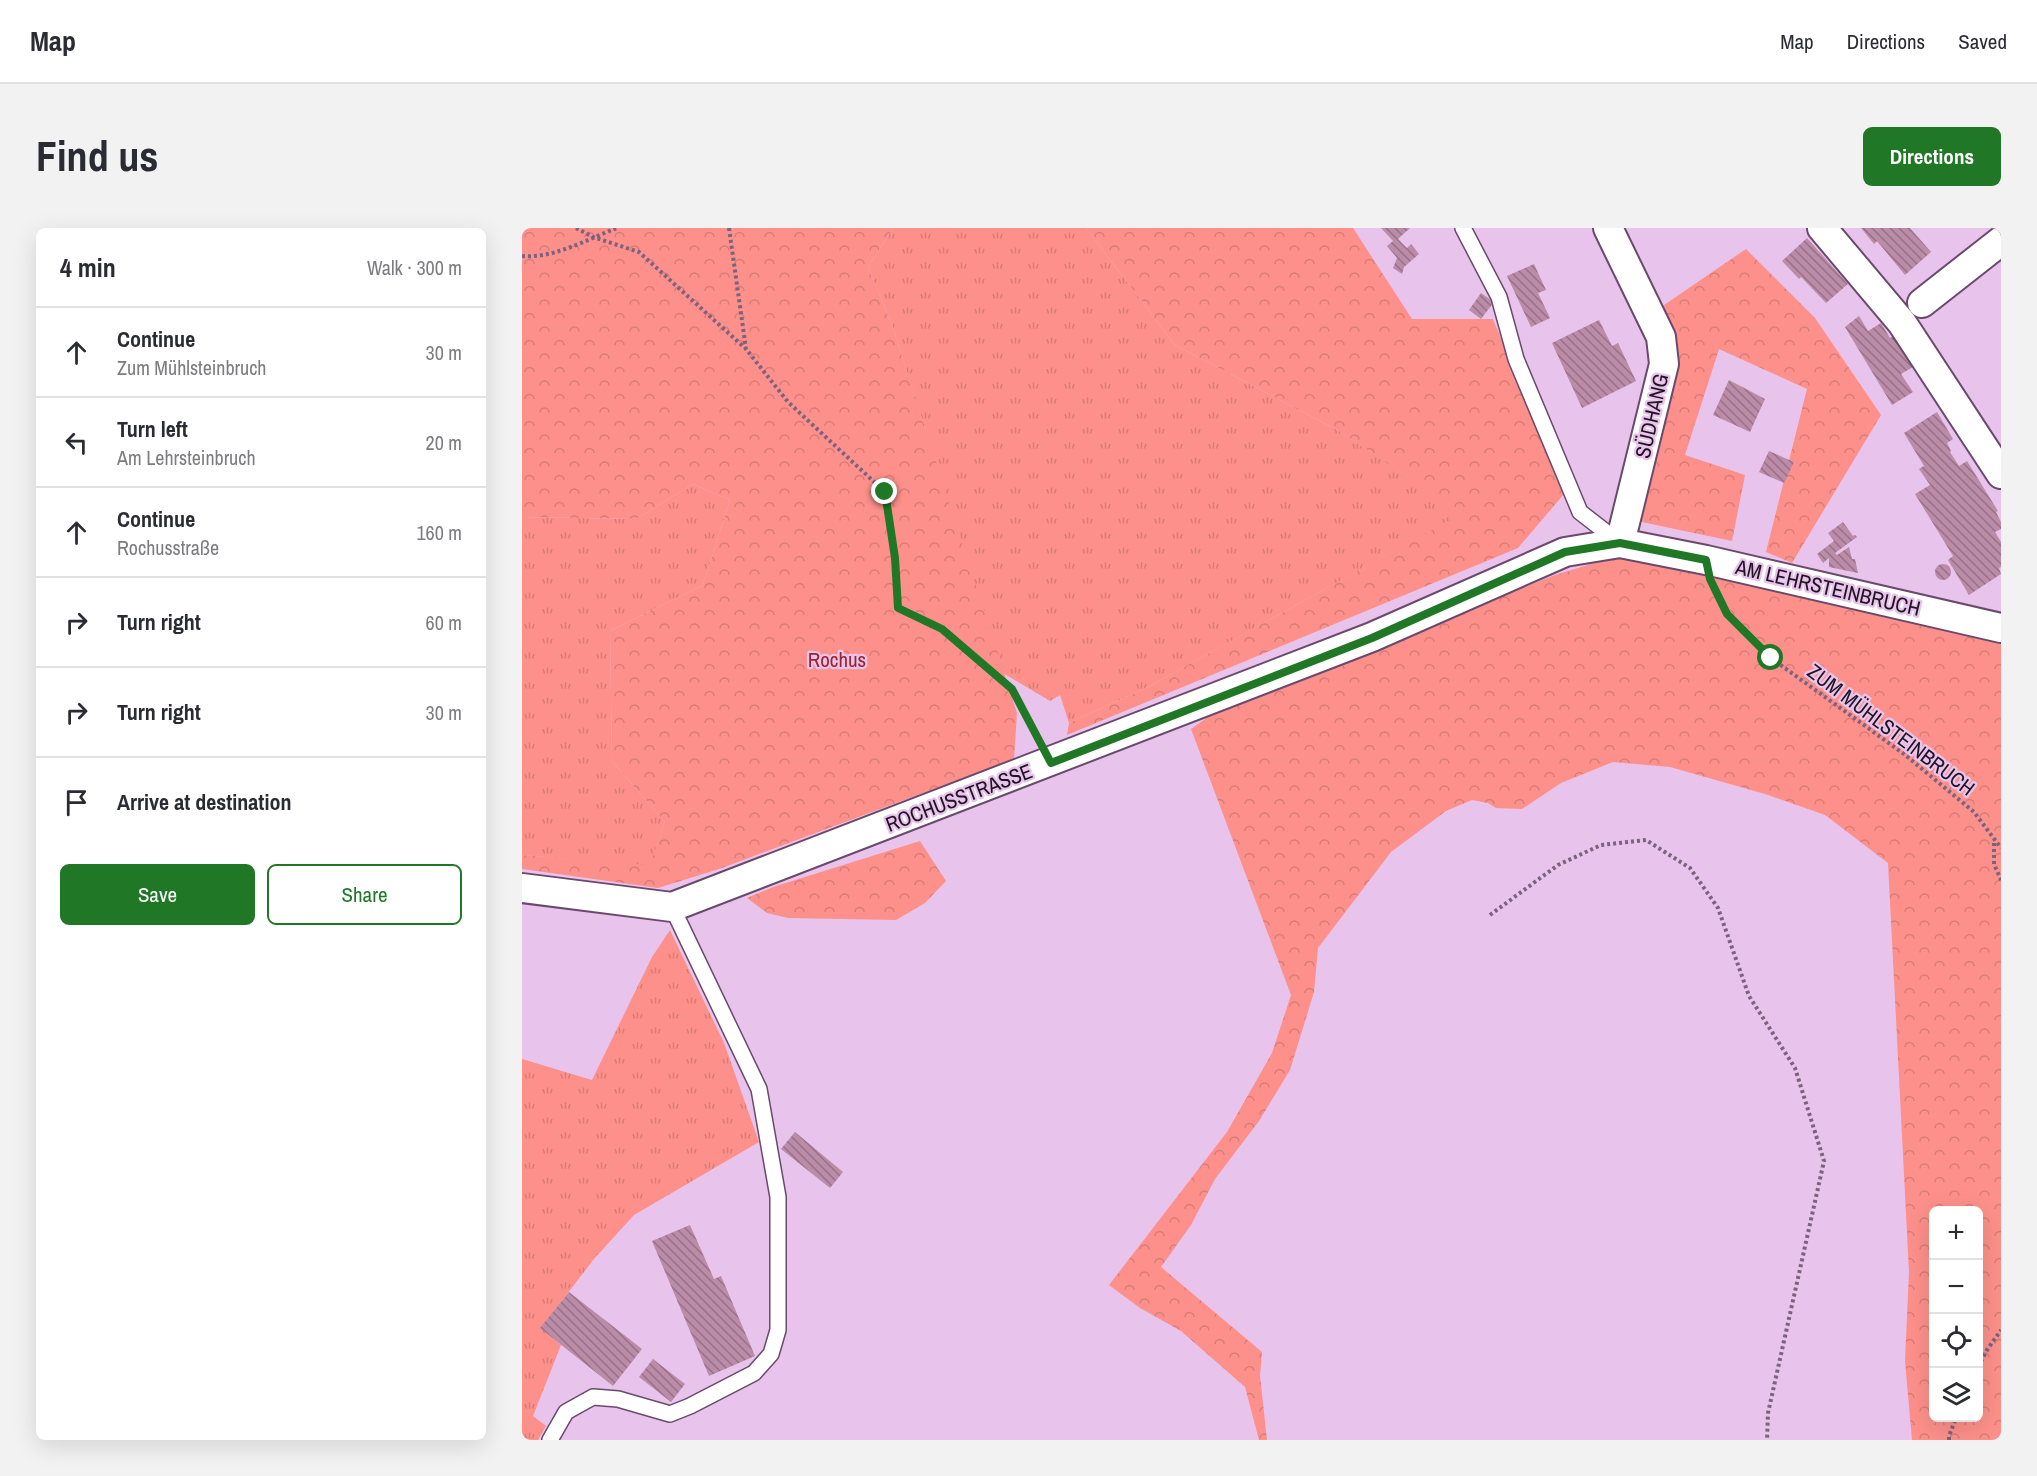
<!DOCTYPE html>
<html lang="en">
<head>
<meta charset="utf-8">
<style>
	body { margin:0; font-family:"Archivo Narrow",sans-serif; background:#f2f2f3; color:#2b2b33 }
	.controls { position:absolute; right:18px; bottom:18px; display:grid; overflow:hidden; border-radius:9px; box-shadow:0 6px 24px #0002 }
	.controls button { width:54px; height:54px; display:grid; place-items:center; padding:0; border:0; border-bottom:2px solid #e1e1e2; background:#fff; color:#2b2b33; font:30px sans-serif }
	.stop { position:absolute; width:18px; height:18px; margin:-14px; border:4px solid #207826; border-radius:50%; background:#fff }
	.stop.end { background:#207826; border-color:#fff; box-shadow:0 2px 6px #0008 }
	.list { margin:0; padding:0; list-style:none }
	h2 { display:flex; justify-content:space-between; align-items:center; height:78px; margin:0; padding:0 24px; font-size:26px }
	h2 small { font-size:20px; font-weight:400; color:#7c7c81 }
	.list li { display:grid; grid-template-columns:39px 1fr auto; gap:18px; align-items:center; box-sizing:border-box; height:90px; padding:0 24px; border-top:2px solid #e1e1e2 }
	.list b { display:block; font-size:22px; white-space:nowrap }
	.list p { margin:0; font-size:20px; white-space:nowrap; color:#7c7c81 }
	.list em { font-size:20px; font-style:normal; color:#7c7c81 }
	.actions { display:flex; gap:12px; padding:18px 24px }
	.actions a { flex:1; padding:14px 0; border:2px solid #207826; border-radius:9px; text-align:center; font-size:21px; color:#207826 }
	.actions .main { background:#207826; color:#fff }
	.icon { flex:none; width:33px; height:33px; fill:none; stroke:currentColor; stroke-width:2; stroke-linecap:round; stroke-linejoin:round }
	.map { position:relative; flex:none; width:1479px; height:1212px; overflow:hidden; border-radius:9px }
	header { display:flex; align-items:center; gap:36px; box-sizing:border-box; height:84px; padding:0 30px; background:#fff; border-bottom:2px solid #e1e1e2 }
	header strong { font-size:28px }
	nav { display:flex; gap:33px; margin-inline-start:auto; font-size:21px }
	.intro { display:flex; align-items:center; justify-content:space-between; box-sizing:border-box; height:144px; padding:0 36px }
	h1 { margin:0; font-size:42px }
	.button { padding:15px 27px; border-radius:9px; background:#207826; color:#fff; font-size:21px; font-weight:700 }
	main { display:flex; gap:36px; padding:0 36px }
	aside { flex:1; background:#fff; border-radius:9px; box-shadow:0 6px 24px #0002 }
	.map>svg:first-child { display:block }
</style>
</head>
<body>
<header>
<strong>Map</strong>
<nav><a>Map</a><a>Directions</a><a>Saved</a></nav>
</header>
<div class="intro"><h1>Find us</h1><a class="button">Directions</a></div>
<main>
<aside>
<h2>4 min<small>Walk · 300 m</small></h2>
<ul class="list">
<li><svg class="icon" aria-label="ahead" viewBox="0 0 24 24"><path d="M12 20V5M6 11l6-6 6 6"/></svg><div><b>Continue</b><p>Zum Mühlsteinbruch</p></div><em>30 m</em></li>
<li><svg class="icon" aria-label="left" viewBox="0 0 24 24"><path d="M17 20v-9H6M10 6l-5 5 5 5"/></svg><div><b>Turn left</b><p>Am Lehrsteinbruch</p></div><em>20 m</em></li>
<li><svg class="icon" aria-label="ahead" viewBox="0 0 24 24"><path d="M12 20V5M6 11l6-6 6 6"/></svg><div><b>Continue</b><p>Rochusstraße</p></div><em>160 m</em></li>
<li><svg class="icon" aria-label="right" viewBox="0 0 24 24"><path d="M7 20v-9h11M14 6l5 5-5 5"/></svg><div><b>Turn right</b></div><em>60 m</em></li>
<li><svg class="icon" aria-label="right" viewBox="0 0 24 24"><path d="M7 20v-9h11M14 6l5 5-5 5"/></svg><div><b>Turn right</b></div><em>30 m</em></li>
<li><svg class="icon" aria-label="arrive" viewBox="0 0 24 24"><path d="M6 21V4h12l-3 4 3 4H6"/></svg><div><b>Arrive at destination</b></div></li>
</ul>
<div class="actions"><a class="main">Save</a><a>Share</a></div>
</aside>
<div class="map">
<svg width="1479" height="1212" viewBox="0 0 1479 1212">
	<defs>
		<pattern id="grass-tufts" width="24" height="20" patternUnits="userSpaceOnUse" patternTransform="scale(1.5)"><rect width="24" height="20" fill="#fd908a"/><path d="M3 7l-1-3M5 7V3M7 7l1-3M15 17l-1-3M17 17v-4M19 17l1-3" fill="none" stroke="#d97b77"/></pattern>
		<pattern id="forest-crowns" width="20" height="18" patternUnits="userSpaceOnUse" patternTransform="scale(1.5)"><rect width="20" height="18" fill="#fd908a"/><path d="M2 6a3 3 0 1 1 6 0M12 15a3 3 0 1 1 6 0" fill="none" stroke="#d97b77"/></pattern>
		<pattern id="building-back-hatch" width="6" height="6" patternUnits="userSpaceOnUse" patternTransform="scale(1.5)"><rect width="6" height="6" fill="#bb8ca7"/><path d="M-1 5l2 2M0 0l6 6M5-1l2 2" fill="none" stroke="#987188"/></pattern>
	</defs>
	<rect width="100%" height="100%" fill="#e8c3eb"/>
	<!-- grass -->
	<g fill="url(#grass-tufts)">
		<path d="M371,0H564L653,117L817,203L941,285L626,459L547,495L538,467L528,473L481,445L370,97L346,39Z"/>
		<path d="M171,256L208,272L181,357L88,403L90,533L143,594L128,638L0,627V289L114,291Z"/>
		<path d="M148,702L202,815L237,914L112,987L72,1031L19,1100L39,1117L11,1188L24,1198L16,1212H0V831L70,852L130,729Z"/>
	</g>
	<!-- forest -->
	<g fill="url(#forest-crowns)" fill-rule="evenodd">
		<path d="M0,0H371L346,39L370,97L495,485L492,531L197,641L136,660L0,641V627L128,637L143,594L90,533L88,403L181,357L208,272L171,256L114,291L0,289Z"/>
		<path d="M564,0H831L890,91H971L1042,266L996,320L545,507L547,495L626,459L940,285L817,203L653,117Z"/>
		<path d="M1224,21L1293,90L1359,187L1270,335L1244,324L1285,161L1197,121L1163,227L1223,247L1210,313L1115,293L1152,137L1142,77Z"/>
		<path d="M1095,328H1118L1479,410V1212H1390L1383,1133L1387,1044L1366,635L1303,587L1243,566L1148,539L1091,534L1039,555L1000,581L974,580L966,575L950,572L924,583L869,624L796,720L792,764L768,842L737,893L693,951L669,997L639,1039L740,1124L738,1148L745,1212H737L723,1159L659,1103L618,1080L587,1057L705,904L750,825L769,767L669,501L703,477L1033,347ZM1412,982H1456V1190H1412Z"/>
		<path d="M398,613L424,653L403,675L374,692L266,690L245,685L225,670L251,659Z"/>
	</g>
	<!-- building -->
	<g fill="url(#building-back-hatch)">
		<path d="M859,0H888L876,11L885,20L889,16L897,26L882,39L880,46L871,40L875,30L865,18L871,13Z"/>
		<path d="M1339,0H1388L1409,24L1383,47L1355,13L1352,16Z"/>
		<path d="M1285,10L1326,56L1304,75L1279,49L1277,51L1260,33Z"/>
		<path d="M1012,36L1024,62L1016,65L1028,90L1009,99L985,48Z"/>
		<path d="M959,65L972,74L959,91L947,82Z"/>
		<path d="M1337,88L1346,103L1359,95L1368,110L1372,108L1391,139L1379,146L1391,164L1370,177L1323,99Z"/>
		<path d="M1077,92L1090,118L1096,115L1114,153L1060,180L1030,115Z"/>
		<path d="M1207,152L1243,171L1228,204L1191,187Z"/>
		<path d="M1415,184L1431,211L1425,215L1429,223L1428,224L1437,238L1445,233L1476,283L1474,284L1479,294V301L1473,304L1479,314V339L1477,340L1479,346L1447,367L1426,332L1431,328L1393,266L1408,257L1397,241L1402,238L1382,205Z"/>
		<path d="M1247,223L1272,234L1262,255L1237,244Z"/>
		<path d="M1321,294L1331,308L1333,307L1335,309L1313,325L1315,327L1327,319L1330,331H1333L1336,345L1307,339V330L1301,335L1295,326L1312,313L1306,305Z"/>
		<circle cx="1421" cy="344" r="8"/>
		<path d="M273,904L321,944L308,960L259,921Z"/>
		<path d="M168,997L192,1051L199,1048L233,1128L187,1148L130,1013Z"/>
		<path d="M47,1064L120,1121L91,1158L18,1100Z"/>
		<path d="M131,1131L163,1156L149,1174L117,1149Z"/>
	</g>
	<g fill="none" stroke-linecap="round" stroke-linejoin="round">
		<!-- service casing -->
		<g stroke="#694a6c" stroke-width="18">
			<g id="service">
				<path d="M941,0L977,69L994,131L1058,284L1098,315"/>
				<path d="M28,1212L44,1184L71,1169L96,1171L148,1186L168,1178L232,1145L249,1126L256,1102V969L237,861L150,679"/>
			</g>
		</g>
		<!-- minor casing -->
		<g stroke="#694a6c" stroke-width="32">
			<g id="minor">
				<path d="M1086,0L1139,109L1142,136L1098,315"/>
				<path d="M1300,0L1380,95L1479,246"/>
				<path d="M1400,75L1479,13"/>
				<path d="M0,660L150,679L850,409L1043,324L1098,315L1184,332L1479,400"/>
			</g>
		</g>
		<!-- path -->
		<g stroke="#7b637d" stroke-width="4" stroke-dasharray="3 3" stroke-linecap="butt">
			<path d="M54,0L71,9L117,24L224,121"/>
			<path d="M207,0L224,121L266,174L363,264L373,330L376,380L420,401L490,461L516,510"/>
			<path d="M0,28C31,31 66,11 95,0"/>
			<path d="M1192,361L1205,386L1249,430L1382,526L1452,584L1479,620"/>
			<path d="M1472,615V636L1479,652"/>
			<path d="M968,687L1036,637L1079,617L1124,612L1168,640L1196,680L1227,768L1273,840L1302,933L1246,1185L1245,1212"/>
			<path d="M1456,1139L1465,1122L1479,1102"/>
			<path d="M1427,1212V1208L1434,1190"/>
		</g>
		<!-- service -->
		<use href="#service" stroke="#fff" stroke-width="15"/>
		<!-- minor -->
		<use href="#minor" stroke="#fff" stroke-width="28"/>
	</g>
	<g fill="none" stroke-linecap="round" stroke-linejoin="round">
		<!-- route -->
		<path stroke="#207826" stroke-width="8" d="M363,264L373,330L376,380L420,401L490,461L529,535L850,410L1043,324L1098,315L1184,332L1188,351L1205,386L1249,430"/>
	</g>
	<g text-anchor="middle" stroke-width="4.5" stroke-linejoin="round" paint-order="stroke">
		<!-- street labels -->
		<g font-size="21" fill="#211422" stroke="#e8c3eb">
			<text transform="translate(1130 188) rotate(-77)" y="7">SÜDHANG</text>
			<text transform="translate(1306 360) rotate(13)" y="7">AM LEHRSTEINBRUCH</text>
			<text transform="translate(1369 502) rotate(37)" y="7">ZUM MÜHLSTEINBRUCH</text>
			<text transform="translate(437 570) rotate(-21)" y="7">ROCHUSSTRASSE</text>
		</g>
		<!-- park labels -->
		<g font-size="21" fill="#9d2328" stroke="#e8c3eb">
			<text x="315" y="439">Rochus</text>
		</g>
	</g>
</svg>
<div class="controls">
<button>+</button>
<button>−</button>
<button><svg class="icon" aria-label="locate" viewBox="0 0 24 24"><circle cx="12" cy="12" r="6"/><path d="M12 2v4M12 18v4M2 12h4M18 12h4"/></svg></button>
<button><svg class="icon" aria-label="layers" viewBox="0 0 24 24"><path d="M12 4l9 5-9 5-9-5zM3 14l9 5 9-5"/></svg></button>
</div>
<div class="stop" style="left:1249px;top:430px"></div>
<div class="stop end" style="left:363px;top:264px"></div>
</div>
</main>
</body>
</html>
